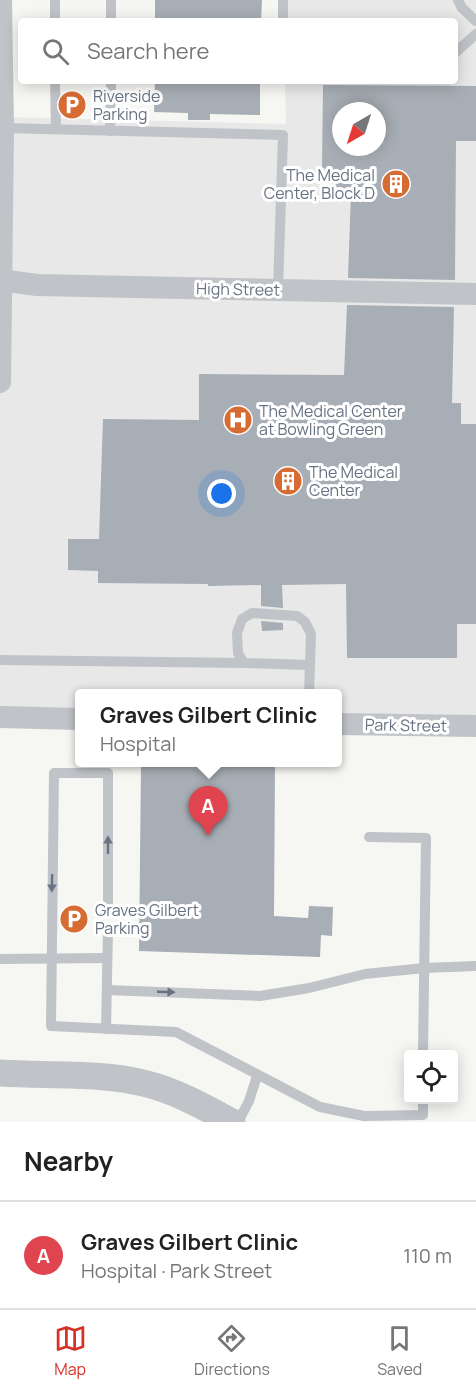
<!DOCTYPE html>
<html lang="en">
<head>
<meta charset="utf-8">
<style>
	body { margin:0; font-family:Manrope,sans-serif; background:#f6f6f6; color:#222 }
	.controls { position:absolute; right:18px; bottom:18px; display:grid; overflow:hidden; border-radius:6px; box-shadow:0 3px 15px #0003 }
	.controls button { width:54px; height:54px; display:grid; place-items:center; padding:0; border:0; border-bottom:2px solid #e0e0e0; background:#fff; color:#222; font:30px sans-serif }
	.compass { position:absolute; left:332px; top:102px; width:54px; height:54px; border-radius:50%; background:#fff; box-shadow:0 3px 15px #0003; rotate:219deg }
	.you { position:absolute; left:222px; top:494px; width:21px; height:21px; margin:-15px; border:4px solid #fff; border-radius:50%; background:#1a73e8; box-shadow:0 0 0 9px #1a73e833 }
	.badge { display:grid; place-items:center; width:39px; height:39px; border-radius:50%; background:#d93025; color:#fff; font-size:20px; font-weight:700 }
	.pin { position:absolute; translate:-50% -50px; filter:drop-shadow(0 2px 3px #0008) }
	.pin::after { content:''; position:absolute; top:32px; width:21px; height:18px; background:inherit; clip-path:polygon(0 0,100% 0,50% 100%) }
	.popup { position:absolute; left:75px; top:689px; width:267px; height:78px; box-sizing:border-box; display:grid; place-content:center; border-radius:6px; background:#fff; filter:drop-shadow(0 2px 4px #0005); font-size:20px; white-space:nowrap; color:#767676 }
	.popup b { font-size:22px; color:#222 }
	.popup::after { content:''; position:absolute; left:50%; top:100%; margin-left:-12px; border:12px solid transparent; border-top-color:#fff }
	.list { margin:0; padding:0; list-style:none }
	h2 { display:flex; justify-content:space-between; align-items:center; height:78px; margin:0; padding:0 24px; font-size:26px }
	h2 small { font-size:20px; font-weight:400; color:#767676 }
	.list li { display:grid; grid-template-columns:39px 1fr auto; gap:18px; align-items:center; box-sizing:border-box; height:108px; padding:0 24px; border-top:2px solid #e0e0e0 }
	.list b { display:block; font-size:22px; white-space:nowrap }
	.list p { margin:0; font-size:20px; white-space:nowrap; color:#767676 }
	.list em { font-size:20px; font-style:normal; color:#767676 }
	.icon { flex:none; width:33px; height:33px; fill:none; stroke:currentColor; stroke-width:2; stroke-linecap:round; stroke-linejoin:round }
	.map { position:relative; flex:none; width:476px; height:1122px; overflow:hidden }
	.search { position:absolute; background:#fff; box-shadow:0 3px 15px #0003; left:18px; right:18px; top:18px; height:66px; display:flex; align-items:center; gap:15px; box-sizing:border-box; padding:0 21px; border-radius:6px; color:#767676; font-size:22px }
	.sheet { height:186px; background:#fff }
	nav { display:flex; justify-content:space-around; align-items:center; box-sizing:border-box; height:84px; border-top:2px solid #e0e0e0; background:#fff; font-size:16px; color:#767676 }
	nav a { display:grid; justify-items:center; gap:3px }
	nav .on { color:#d93025 }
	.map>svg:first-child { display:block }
</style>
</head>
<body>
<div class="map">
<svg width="476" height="1122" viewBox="0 0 476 1122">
	<rect width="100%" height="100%" fill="#f6f6f3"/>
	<!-- built -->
	<path fill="#e7e8e7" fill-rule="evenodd" d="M284,0H476V724L337,723V694H79V720L0,719V117L286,124L285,81H455V21H284ZM341,111H377V147H341Z"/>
	<!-- building -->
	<g fill="#a8aeb5" fill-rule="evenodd">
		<path d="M155,0H262L261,21H155Z"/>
		<path d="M155,81H260V115L210,114V120H188V113L154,112Z"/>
		<path d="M323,85L476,86V141H456L455,280L348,278L351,193H335L336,176L322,167ZM341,111H377V147H341Z"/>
		<path d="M347,305L454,307L452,403H461V424H476V624H457V658H347L346,584L282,585L283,608L261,606V585L208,586V584L98,583V571L68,570V539H99L103,419L199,420V374L344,375Z"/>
		<path d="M261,621L283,623V630L262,631Z"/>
		<path d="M141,765H275L274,916L308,918L309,906L333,907L332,936L321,935L320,957L139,951Z"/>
	</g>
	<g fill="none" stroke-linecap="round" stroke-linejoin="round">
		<!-- service -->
		<g stroke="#c0c3c7" stroke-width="10">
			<path d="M55,0V21"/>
			<path d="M283,0V21"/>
			<path d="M458,0L462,8L476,21"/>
			<path d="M111,21V0"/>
			<path d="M455,53L476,34"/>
			<path d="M55,81L56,129"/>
			<path d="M3,128L283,135L278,290"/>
			<path d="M110,131L111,81"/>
			<path d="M0,660L244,663"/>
			<path d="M309,694L311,634L305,622L297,616L252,613L242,619L237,633L238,653L244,663L310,665"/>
			<path d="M369,837L426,838L423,1054"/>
			<path d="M108,903V773H54L51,1026L176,1032L320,1107L364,1116L423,1115V1100"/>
			<path d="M0,959L107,958"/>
			<path d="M107,990L260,996L309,988L365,974L424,968L476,966"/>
			<path d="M106,1029L108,930"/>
			<path d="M238,1122L249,1101L257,1076"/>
		</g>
		<!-- minor -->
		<g stroke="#c0c3c7" stroke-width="22">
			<path d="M0,280L37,285L476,294"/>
			<path d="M0,382L3,128L1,0"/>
			<path d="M0,717L79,719"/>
			<path d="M337,724L476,726"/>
		</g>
		<!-- tertiary -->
		<path stroke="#c0c3c7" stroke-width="27" d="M0,1073C49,1076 100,1072 147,1084C176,1091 206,1108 232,1122"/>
	</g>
	<!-- one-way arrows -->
	<defs><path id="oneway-solid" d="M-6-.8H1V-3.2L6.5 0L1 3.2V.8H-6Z" transform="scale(1.5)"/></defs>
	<g fill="#677382">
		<use href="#oneway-solid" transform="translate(108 845) rotate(-90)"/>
		<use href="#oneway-solid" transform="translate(52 883) rotate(91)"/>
		<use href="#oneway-solid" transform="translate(166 992) rotate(2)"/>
	</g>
	<!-- icons -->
	<defs>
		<g id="parking-disc" transform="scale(1.5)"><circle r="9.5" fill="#d66b33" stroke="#fff"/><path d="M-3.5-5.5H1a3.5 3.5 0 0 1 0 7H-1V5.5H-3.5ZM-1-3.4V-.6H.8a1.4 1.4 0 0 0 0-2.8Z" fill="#fff"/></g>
		<g id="building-disc" transform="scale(1.5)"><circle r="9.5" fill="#d66b33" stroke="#fff"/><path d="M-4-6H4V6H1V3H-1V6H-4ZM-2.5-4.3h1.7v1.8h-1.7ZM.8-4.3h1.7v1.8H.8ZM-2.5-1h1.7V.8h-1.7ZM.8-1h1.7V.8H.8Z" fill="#fff"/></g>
		<g id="hospital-disc" transform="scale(1.5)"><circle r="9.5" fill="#d66b33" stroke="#fff"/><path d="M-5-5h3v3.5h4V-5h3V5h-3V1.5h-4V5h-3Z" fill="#fff"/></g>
	</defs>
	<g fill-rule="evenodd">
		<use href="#parking-disc" x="72" y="105"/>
		<use href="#building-disc" x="396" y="184"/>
		<use href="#hospital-disc" x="238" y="420"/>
		<use href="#building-disc" x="288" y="481"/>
		<use href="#parking-disc" x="74" y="919"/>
	</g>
	<g text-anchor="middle" stroke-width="6" stroke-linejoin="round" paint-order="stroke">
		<!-- poi labels -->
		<g font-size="16" fill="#677382" stroke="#fff" text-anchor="start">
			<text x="93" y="102">Riverside<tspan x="93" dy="18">Parking</tspan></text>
			<text x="375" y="181" text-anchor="end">The Medical<tspan x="375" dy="18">Center, Block D</tspan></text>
			<text x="259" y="417">The Medical Center<tspan x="259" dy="18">at Bowling Green</tspan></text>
			<text x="309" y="478">The Medical<tspan x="309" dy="18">Center</tspan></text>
			<text x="95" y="916">Graves Gilbert<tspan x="95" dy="18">Parking</tspan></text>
		</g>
		<!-- street labels -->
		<g font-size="16" fill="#677382" stroke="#fff">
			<text transform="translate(238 289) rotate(1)" y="6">High Street</text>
			<text transform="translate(406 725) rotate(1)" y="6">Park Street</text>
		</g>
	</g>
</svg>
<div class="controls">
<button><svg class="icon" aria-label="locate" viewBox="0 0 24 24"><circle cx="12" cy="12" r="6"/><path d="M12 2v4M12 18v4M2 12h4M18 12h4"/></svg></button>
</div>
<svg class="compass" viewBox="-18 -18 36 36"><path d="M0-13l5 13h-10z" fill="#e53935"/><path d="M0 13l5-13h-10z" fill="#767676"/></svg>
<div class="you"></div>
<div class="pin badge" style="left:208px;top:836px;background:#e0444e">A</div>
<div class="popup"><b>Graves Gilbert Clinic</b>Hospital</div>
<div class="search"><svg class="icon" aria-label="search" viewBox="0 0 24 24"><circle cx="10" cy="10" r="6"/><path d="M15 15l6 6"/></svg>Search here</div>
</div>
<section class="sheet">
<h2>Nearby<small></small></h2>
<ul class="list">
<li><span class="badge" style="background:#e0444e">A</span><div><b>Graves Gilbert Clinic</b><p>Hospital · Park Street</p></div><em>110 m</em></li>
</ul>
</section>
<nav>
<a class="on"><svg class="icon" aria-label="map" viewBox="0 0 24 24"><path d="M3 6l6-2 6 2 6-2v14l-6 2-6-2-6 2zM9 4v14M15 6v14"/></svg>Map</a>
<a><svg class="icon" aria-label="directions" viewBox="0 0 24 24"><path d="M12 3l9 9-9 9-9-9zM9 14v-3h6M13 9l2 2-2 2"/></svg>Directions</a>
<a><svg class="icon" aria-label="saved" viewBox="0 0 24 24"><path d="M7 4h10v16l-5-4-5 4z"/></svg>Saved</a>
</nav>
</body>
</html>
